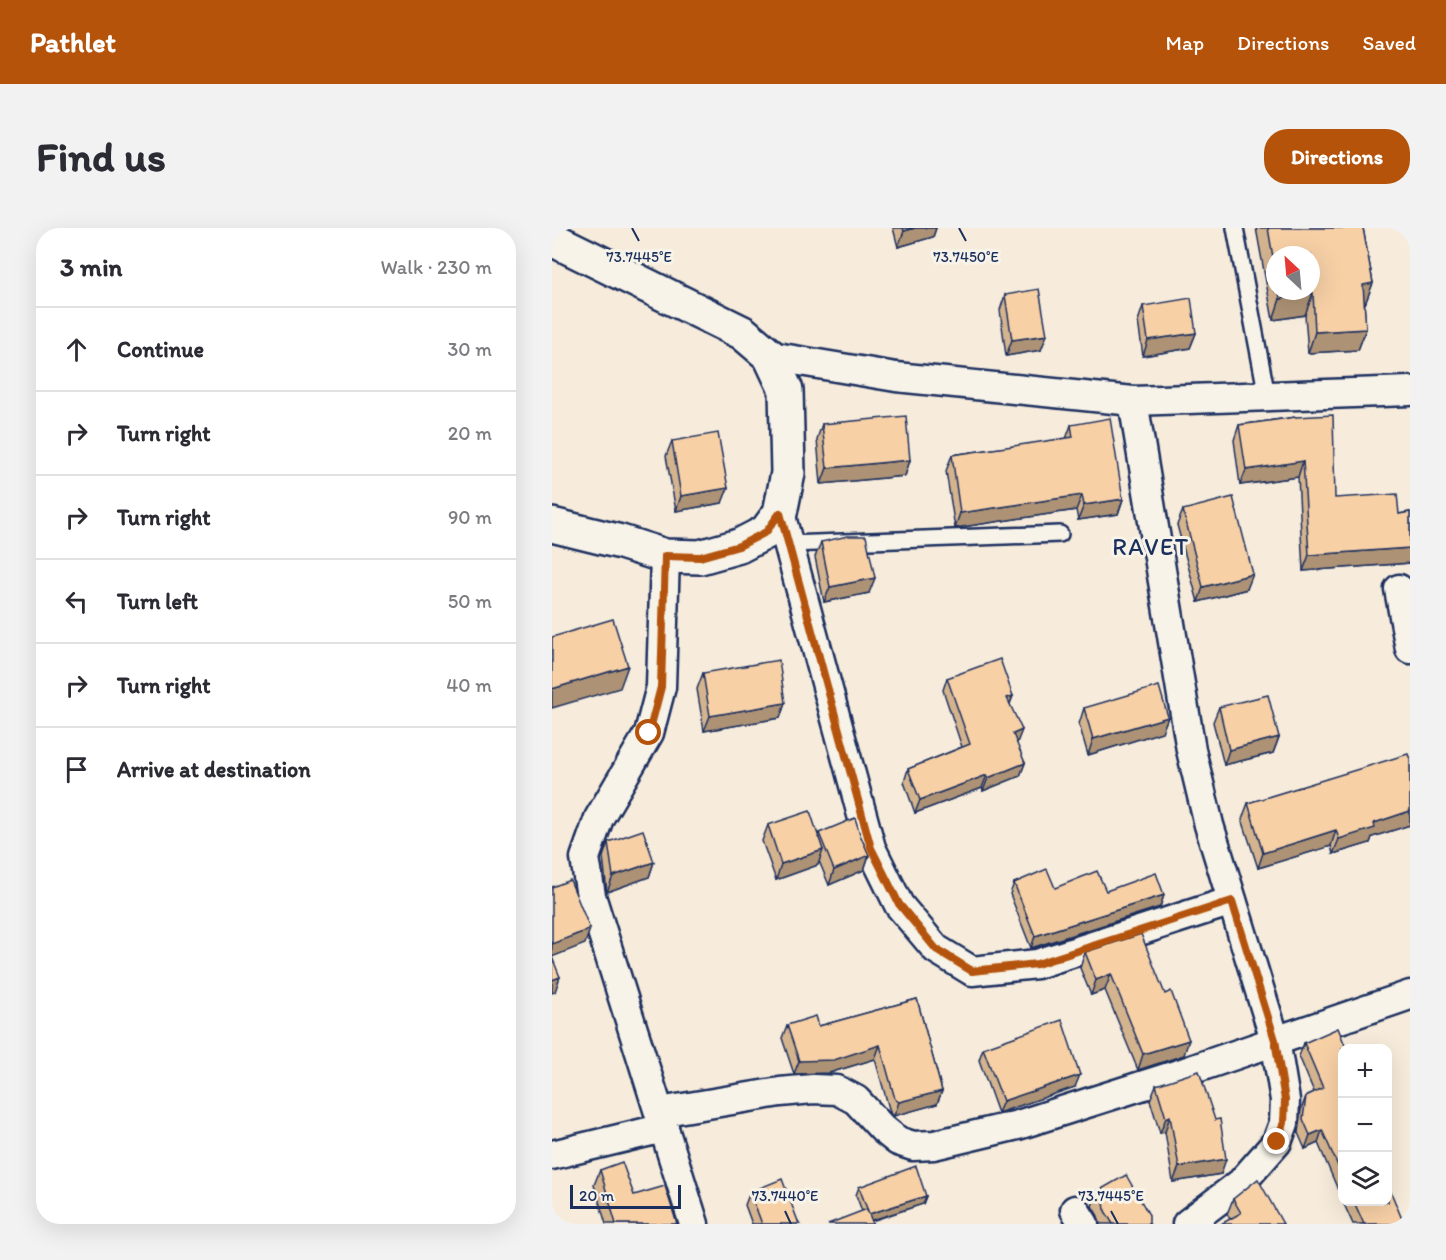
<!DOCTYPE html>
<html lang="en">
<head>
<meta charset="utf-8">
<style>
	body { margin:0; font-family:Itim,sans-serif; background:#f2f2f3; color:#2b2b33 }
	.controls { position:absolute; right:18px; bottom:18px; display:grid; overflow:hidden; border-radius:12px; box-shadow:0 6px 24px #0002 }
	.controls button { width:54px; height:54px; display:grid; place-items:center; padding:0; border:0; border-bottom:2px solid #e1e1e2; background:#fff; color:#2b2b33; font:30px sans-serif }
	.compass { position:absolute; left:714px; top:18px; width:54px; height:54px; border-radius:50%; background:#fff; box-shadow:0 6px 24px #0002; rotate:334deg }
	.scale { position:absolute; left:18px; bottom:15px; width:111px; box-sizing:border-box; padding-left:6px; border:3px solid #1b2f5e; border-top:0; font-size:16px; line-height:21px; white-space:nowrap; color:#1b2f5e; -webkit-text-stroke:4px #f7f3e8; paint-order:stroke }
	.stop { position:absolute; width:18px; height:18px; margin:-14px; border:4px solid #b45309; border-radius:50%; background:#fff }
	.stop.end { background:#b45309; border-color:#fff; box-shadow:0 2px 6px #0008 }
	.list { margin:0; padding:0; list-style:none }
	h2 { display:flex; justify-content:space-between; align-items:center; height:78px; margin:0; padding:0 24px; font-size:26px }
	h2 small { font-size:20px; font-weight:400; color:#7c7c81 }
	.list li { display:grid; grid-template-columns:39px 1fr auto; gap:18px; align-items:center; box-sizing:border-box; height:84px; padding:0 24px; border-top:2px solid #e1e1e2 }
	.list b { display:block; font-size:22px; white-space:nowrap }
	.list em { font-size:20px; font-style:normal; color:#7c7c81 }
	.icon { flex:none; width:33px; height:33px; fill:none; stroke:currentColor; stroke-width:2; stroke-linecap:round; stroke-linejoin:round }
	.map { position:relative; flex:none; width:858px; height:996px; overflow:hidden; border-radius:24px }
	header { display:flex; align-items:center; gap:36px; box-sizing:border-box; height:84px; padding:0 30px; background:#b45309; color:#fff }
	header strong { font-size:28px }
	nav { display:flex; gap:33px; margin-inline-start:auto; font-size:21px }
	.intro { display:flex; align-items:center; justify-content:space-between; box-sizing:border-box; height:144px; padding:0 36px }
	h1 { margin:0; font-size:42px }
	.button { padding:15px 27px; border-radius:24px; background:#b45309; color:#fff; font-size:21px; font-weight:700 }
	main { display:flex; gap:36px; padding:0 36px }
	aside { flex:1; background:#fff; border-radius:24px; box-shadow:0 6px 24px #0002 }
	.map>svg:first-child { display:block }
</style>
</head>
<body>
<header>
<strong>Pathlet</strong>
<nav><a>Map</a><a>Directions</a><a>Saved</a></nav>
</header>
<div class="intro"><h1>Find us</h1><a class="button">Directions</a></div>
<main>
<aside>
<h2>3 min<small>Walk · 230 m</small></h2>
<ul class="list">
<li><svg class="icon" aria-label="ahead" viewBox="0 0 24 24"><path d="M12 20V5M6 11l6-6 6 6"/></svg><div><b>Continue</b></div><em>30 m</em></li>
<li><svg class="icon" aria-label="right" viewBox="0 0 24 24"><path d="M7 20v-9h11M14 6l5 5-5 5"/></svg><div><b>Turn right</b></div><em>20 m</em></li>
<li><svg class="icon" aria-label="right" viewBox="0 0 24 24"><path d="M7 20v-9h11M14 6l5 5-5 5"/></svg><div><b>Turn right</b></div><em>90 m</em></li>
<li><svg class="icon" aria-label="left" viewBox="0 0 24 24"><path d="M17 20v-9H6M10 6l-5 5 5 5"/></svg><div><b>Turn left</b></div><em>50 m</em></li>
<li><svg class="icon" aria-label="right" viewBox="0 0 24 24"><path d="M7 20v-9h11M14 6l5 5-5 5"/></svg><div><b>Turn right</b></div><em>40 m</em></li>
<li><svg class="icon" aria-label="arrive" viewBox="0 0 24 24"><path d="M6 21V4h12l-3 4 3 4H6"/></svg><div><b>Arrive at destination</b></div></li>
</ul>
</aside>
<div class="map">
<svg width="858" height="996" viewBox="0 0 858 996">
	<rect width="100%" height="100%" fill="#f7ecdb"/>
	<filter id="ink" filterUnits="userSpaceOnUse"><feTurbulence type="fractalNoise" baseFrequency=".0167" numOctaves="2"/><feDisplacementMap in="SourceGraphic" scale="12" xChannelSelector="R" yChannelSelector="G"/><feConvolveMatrix kernelMatrix="1 2 1 2 8 2 1 2 1" color-interpolation-filters="sRGB"/></filter>
	<g filter="url(#ink)">
		<g fill="none" stroke-linecap="round" stroke-linejoin="round">
			<!-- service casing -->
			<g stroke="#1b2f5e" stroke-width="20">
				<g id="service">
					<path d="M683,0L715,168"/>
					<path d="M237,316L508,306"/>
				</g>
			</g>
			<!-- minor casing -->
			<g stroke="#1b2f5e" stroke-width="33">
				<g id="minor">
					<path d="M218,128L344,149L581,173L858,163"/>
					<path d="M581,173L639,522L657,597L723,812L733,872L732,895L725,914L689,955L635,996"/>
					<path d="M228,285L319,620L347,677L384,721L420,743L485,736L680,673"/>
					<path d="M113,328L109,459L97,505L47,590L33,630L39,668L142,996"/>
					<path d="M847,361L858,421"/>
					<path d="M107,884L228,864L261,861L285,862L304,872L331,901L346,913L361,918L382,917L466,897L633,844L858,767"/>
					<path d="M0,927L112,900"/>
					<path d="M523,982L532,996"/>
				</g>
			</g>
			<!-- secondary casing -->
			<g stroke="#1b2f5e" stroke-width="38">
				<path id="secondary" d="M0,11L191,105L218,128L234,162L236,245L228,285L214,304L187,318L148,329L113,328L69,314L0,297"/>
			</g>
			<!-- service -->
			<use href="#service" stroke="#f7f3e8" stroke-width="15"/>
			<!-- minor -->
			<use href="#minor" stroke="#f7f3e8" stroke-width="28"/>
			<!-- secondary -->
			<use href="#secondary" stroke="#f7f3e8" stroke-width="33"/>
		</g>
		<!-- wall -->
		<g fill="#d4b38f" stroke="#1b2f5e" stroke-width="1.5" fill-rule="evenodd">
			<path d="M341,0H384L381,9L346,19Z"/>
			<path d="M704,0H811L821,55L813,76H812L814,101L806,122L756,125L753,87L721,92ZM723,27L759,63H723Z"/>
			<path d="M453,67L489,122L454,128L448,82Z"/>
			<path d="M591,78L644,105L638,120L591,128L586,93Z"/>
			<path d="M744,189L783,270L847,286L858,284V335L751,343L746,249L688,257L682,212L687,197Z"/>
			<path d="M270,196L358,232L353,248L269,256L265,211Z"/>
			<path d="M519,197L571,271L566,286L526,292L524,282L403,300L394,243L400,227L514,211Z"/>
			<path d="M120,213L170,275L124,283L114,228Z"/>
			<path d="M631,282L695,361L646,374L625,297Z"/>
			<path d="M269,314L317,365L272,374L263,329Z"/>
			<path d="M151,445L233,475L228,490L152,503L145,461Z"/>
			<path d="M395,450L461,468L458,476L465,515H464L473,535L468,548L431,563L430,560L363,585L352,554L356,541L410,519L391,462Z"/>
			<path d="M667,479L727,509L721,525L672,537L661,494Z"/>
			<path d="M532,480L616,489L610,504L536,527L527,496Z"/>
			<path d="M858,529V597L820,609L818,615L781,626L779,618L706,640L690,591L696,575Z"/>
			<path d="M216,597L266,607L267,605L309,609L317,627L312,642L277,657L267,633L266,637L224,652L210,613Z"/>
			<path d="M56,614L102,634L97,649L55,664L51,629Z"/>
			<path d="M462,655L503,660L612,667L608,679L479,720L458,666Z"/>
			<path d="M533,724L613,766L632,827L586,842L553,762L539,767L528,740Z"/>
			<path d="M365,771L390,863L385,876L342,888L338,884L323,831L277,845L242,846L230,810L235,797L267,798Z"/>
			<path d="M752,815L790,820V971L766,915L753,921L746,905L749,882L754,868L762,864L747,828Z"/>
			<path d="M431,820L523,859L446,885L427,832Z"/>
			<path d="M604,857L669,946L621,954L613,904L608,905L598,872Z"/>
			<path d="M48,942L82,967L125,996H54L42,957Z"/>
			<path d="M307,959L374,968L371,976L320,993L310,983L304,967Z"/>
			<path d="M546,963L597,996H548L546,988L540,978Z"/>
			<path d="M198,964L247,996H200L193,977Z"/>
			<path d="M681,971L731,996L678,991L675,986Z"/>
			<path d="M791,974H836L852,996H801Z"/>
		</g>
		<!-- shaded-wall -->
		<g fill="#ad9274" stroke="#1b2f5e" stroke-width="1.5">
			<path d="M363,0H384L381,9L346,19L352,3Z"/>
			<path d="M821,55L813,76L804,78L811,57Z"/>
			<path d="M761,65L753,87L721,92L728,71Z"/>
			<path d="M814,101L806,122L756,125L763,104Z"/>
			<path d="M644,105L638,120L591,128L596,112Z"/>
			<path d="M495,107L489,122L454,128L460,112Z"/>
			<path d="M358,232L353,248L269,256L275,240Z"/>
			<path d="M751,233L746,249L688,257L694,242Z"/>
			<path d="M176,260L170,275L124,283L129,268Z"/>
			<path d="M530,267L524,282L403,300L408,285Z"/>
			<path d="M571,271L566,286L526,292L532,277Z"/>
			<path d="M858,320V335L751,343L757,327Z"/>
			<path d="M701,346L695,361L646,374L651,359Z"/>
			<path d="M323,350L317,365L272,374L278,359Z"/>
			<path d="M76,438L68,460L0,480V461Z"/>
			<path d="M461,468L456,480L455,470Z"/>
			<path d="M233,475L228,490L152,503L158,488Z"/>
			<path d="M616,489L610,504L536,527L541,511Z"/>
			<path d="M470,502L465,515L456,519L461,506Z"/>
			<path d="M727,509L721,525L672,537L677,522Z"/>
			<path d="M473,535L468,548L431,563L436,550Z"/>
			<path d="M435,547L430,560L363,585L368,572Z"/>
			<path d="M858,583V597L820,609L818,615L781,626L787,611L822,595Z"/>
			<path d="M784,602L779,618L706,640L711,625Z"/>
			<path d="M271,622L266,637L224,652L229,636Z"/>
			<path d="M317,627L312,642L277,657L282,642Z"/>
			<path d="M102,634L97,649L55,664L61,648Z"/>
			<path d="M612,667L608,679L479,720L483,708Z"/>
			<path d="M38,701L33,716L0,729V716Z"/>
			<path d="M559,746L553,762L539,767L544,752Z"/>
			<path d="M8,749L3,764L0,765V752Z"/>
			<path d="M637,812L632,827L586,842L591,826Z"/>
			<path d="M328,817L323,831L277,845L242,846L247,833Z"/>
			<path d="M528,847L523,859L446,885L451,873Z"/>
			<path d="M390,863L385,876L342,888L347,874Z"/>
			<path d="M618,888L613,904L608,905L614,890Z"/>
			<path d="M770,902L766,915L753,921L758,907Z"/>
			<path d="M674,931L669,946L621,954L627,939Z"/>
			<path d="M374,968L371,976L314,994L317,986Z"/>
		</g>
		<!-- building -->
		<g fill="#f7d0a6" stroke="#1b2f5e" stroke-width="1.5">
			<path d="M351,0H363L352,3Z"/>
			<path d="M716,0H811L821,55L811,57L814,101L763,104L761,65L728,71L727,63H759V27H723V41Z"/>
			<path d="M487,61L495,107L460,112L453,67Z"/>
			<path d="M639,70L644,105L596,112L591,78Z"/>
			<path d="M781,187L783,270L845,266L847,286L858,284V320L757,327L751,233L694,242L687,197L744,189Z"/>
			<path d="M354,188L358,232L275,240L270,196Z"/>
			<path d="M558,190L571,271L532,277L530,267L408,285L400,227L521,209L519,197Z"/>
			<path d="M166,205L176,260L129,268L120,213Z"/>
			<path d="M681,269L701,346L651,359L631,282Z"/>
			<path d="M296,308H314L323,350L278,359L269,314Z"/>
			<path d="M61,391L76,438L0,461V409Z"/>
			<path d="M448,431L461,468L455,470L470,502L461,506L473,535L436,550L435,547L368,572L356,541L418,516L395,450Z"/>
			<path d="M227,432L233,475L158,488L151,445Z"/>
			<path d="M607,458L616,489L541,511L532,480Z"/>
			<path d="M716,467L727,509L677,522L667,479Z"/>
			<path d="M856,526L857,529H858V583L822,595L823,600L787,611L784,602L711,625L696,575Z"/>
			<path d="M258,583L271,622L229,636L216,597Z"/>
			<path d="M303,590L309,609L317,627L282,642L267,605Z"/>
			<path d="M91,602L102,634L61,648L56,614Z"/>
			<path d="M495,641L503,660L545,643L554,663L604,645L612,667L483,708L462,655Z"/>
			<path d="M18,652L38,701L0,716V659Z"/>
			<path d="M589,706L613,766L619,763L637,812L591,826L559,746L544,752L533,724Z"/>
			<path d="M0,729L8,749L0,752Z"/>
			<path d="M365,771L390,863L347,874L343,871L328,817L282,832L247,833L235,797L264,788L267,798Z"/>
			<path d="M510,792L528,847L451,873L431,820Z"/>
			<path d="M786,800L794,820H790V947L770,902L758,907L751,891L754,868L771,860L752,815Z"/>
			<path d="M647,843L663,892L668,891L674,931L627,939L618,888L614,890L604,857Z"/>
			<path d="M70,934L82,967L113,958L125,996H64L48,942Z"/>
			<path d="M364,938L374,968L317,986L307,959Z"/>
			<path d="M574,947L597,987V996H561L553,983L552,972L546,963Z"/>
			<path d="M230,951L247,996H210L198,964Z"/>
			<path d="M706,951L731,996H669L689,985L681,971Z"/>
			<path d="M836,957L852,996H812L802,974H836Z"/>
			<path d="M315,981L321,996H276Z"/>
		</g>
	</g>
	<g fill="none" stroke-linecap="round" stroke-linejoin="round" filter="url(#ink)">
		<!-- route -->
		<path stroke="#b45309" stroke-width="8" d="M97,505L109,459L113,328L148,329L187,318L214,304L228,285L319,620L347,676L384,721L420,743L485,736L680,673L723,812L733,872L732,895L725,914"/>
	</g>
	<!-- ticks -->
	<path fill="none" stroke="#1b2f5e" stroke-width="2" d="M80,0L87,13M407,0L414,13M233,983L239,996M559,983L566,996"/>
	<g text-anchor="middle" stroke-width="6" stroke-linejoin="round" paint-order="stroke">
		<!-- quarter labels -->
		<g font-size="24" letter-spacing="1.5" fill="#1b2f5e" stroke="#f7f3e8">
			<text x="599" y="327">RAVET</text>
		</g>
	</g>
	<g font-size="15" text-anchor="middle" fill="#1b2f5e" stroke="#f7f3e8" stroke-width="6" stroke-linejoin="round" paint-order="stroke">
		<text x="87" y="34">73.7445°E</text>
		<text x="414" y="34">73.7450°E</text>
		<text x="233" y="973">73.7440°E</text>
		<text x="559" y="973">73.7445°E</text>
	</g>
</svg>
<div class="controls">
<button>+</button>
<button>−</button>
<button><svg class="icon" aria-label="layers" viewBox="0 0 24 24"><path d="M12 4l9 5-9 5-9-5zM3 14l9 5 9-5"/></svg></button>
</div>
<svg class="compass" viewBox="-18 -18 36 36"><path d="M0-13l5 13h-10z" fill="#e53935"/><path d="M0 13l5-13h-10z" fill="#7c7c81"/></svg>
<div class="scale">20 m</div>
<div class="stop" style="left:97px;top:505px"></div>
<div class="stop end" style="left:725px;top:914px"></div>
</div>
</main>
</body>
</html>
